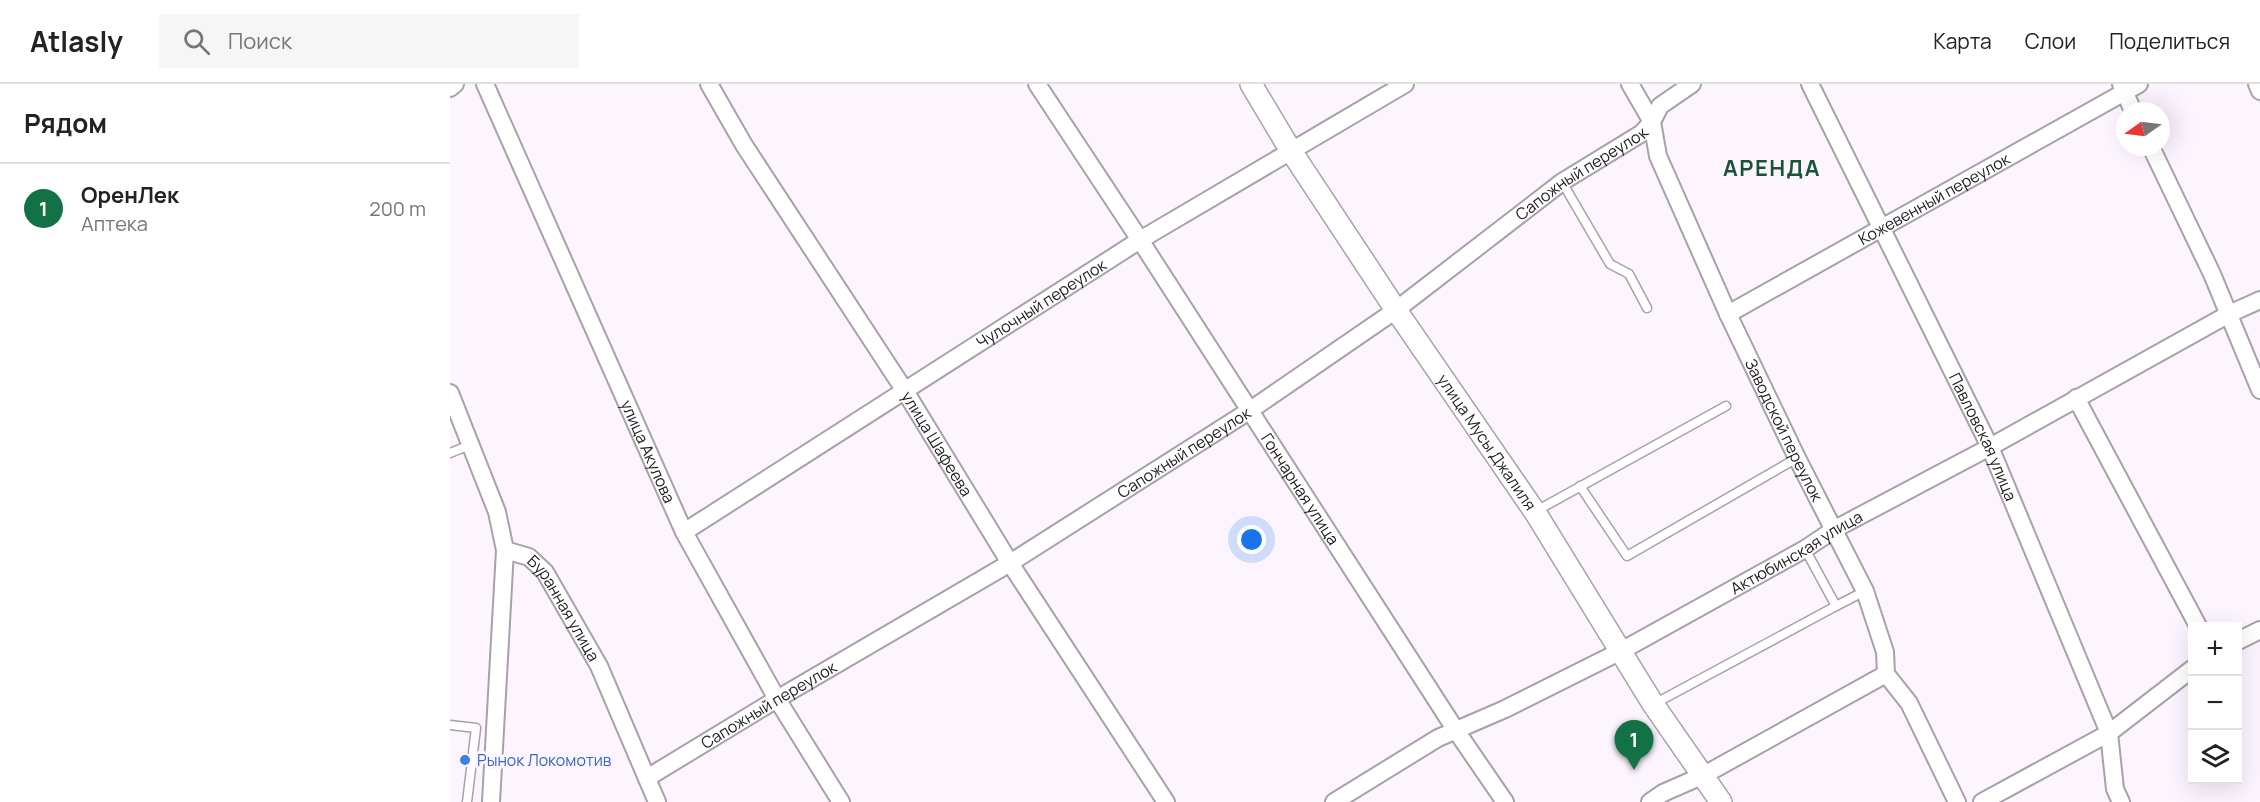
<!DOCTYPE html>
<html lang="ru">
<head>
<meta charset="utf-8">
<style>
	body { margin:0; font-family:Manrope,sans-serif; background:#f6f6f6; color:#222 }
	.controls { position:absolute; right:18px; bottom:18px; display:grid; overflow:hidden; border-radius:0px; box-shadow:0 6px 24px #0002 }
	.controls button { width:54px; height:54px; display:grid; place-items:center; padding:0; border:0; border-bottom:2px solid #e0e0e0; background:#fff; color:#222; font:30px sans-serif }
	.compass { position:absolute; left:1666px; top:18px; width:54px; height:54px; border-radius:50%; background:#fff; box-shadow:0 6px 24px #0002; rotate:256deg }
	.you { position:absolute; left:802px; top:456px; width:21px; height:21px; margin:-15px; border:4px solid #fff; border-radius:50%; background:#1a73e8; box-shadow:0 0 0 9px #1a73e833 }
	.badge { display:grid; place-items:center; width:39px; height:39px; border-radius:50%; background:#137146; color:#fff; font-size:20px; font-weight:700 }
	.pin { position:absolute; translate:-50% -50px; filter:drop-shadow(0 2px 3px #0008) }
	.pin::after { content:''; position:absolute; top:32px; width:21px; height:18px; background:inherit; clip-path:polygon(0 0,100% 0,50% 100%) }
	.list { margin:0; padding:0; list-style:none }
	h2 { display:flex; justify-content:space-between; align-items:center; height:78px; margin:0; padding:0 24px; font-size:26px }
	h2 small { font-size:20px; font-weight:400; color:#767676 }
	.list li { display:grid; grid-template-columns:39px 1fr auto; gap:18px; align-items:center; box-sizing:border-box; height:90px; padding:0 24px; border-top:2px solid #e0e0e0 }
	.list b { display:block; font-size:22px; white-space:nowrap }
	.list p { margin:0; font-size:20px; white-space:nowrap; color:#767676 }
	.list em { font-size:20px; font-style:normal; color:#767676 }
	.icon { flex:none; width:33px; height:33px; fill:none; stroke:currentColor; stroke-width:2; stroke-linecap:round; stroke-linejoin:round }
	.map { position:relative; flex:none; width:1810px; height:718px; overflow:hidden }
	header { display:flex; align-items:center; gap:36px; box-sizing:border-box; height:84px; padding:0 30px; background:#fff; border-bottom:2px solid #e0e0e0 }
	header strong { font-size:28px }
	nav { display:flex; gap:33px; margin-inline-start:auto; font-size:21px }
	.search { width:420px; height:54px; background:#f6f6f6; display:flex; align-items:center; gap:15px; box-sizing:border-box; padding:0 21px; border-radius:0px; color:#767676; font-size:22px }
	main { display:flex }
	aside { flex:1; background:#fff }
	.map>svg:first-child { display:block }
</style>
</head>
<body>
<header>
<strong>Atlasly</strong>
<div class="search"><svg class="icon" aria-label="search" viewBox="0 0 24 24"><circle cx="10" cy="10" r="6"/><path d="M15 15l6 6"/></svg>Поиск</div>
<nav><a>Карта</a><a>Слои</a><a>Поделиться</a></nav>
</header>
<main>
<aside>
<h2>Рядом<small></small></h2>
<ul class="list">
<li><span class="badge">1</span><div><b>ОренЛек</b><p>Аптека</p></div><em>200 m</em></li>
</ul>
</aside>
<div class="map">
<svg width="1810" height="718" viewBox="0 0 1810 718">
	<rect width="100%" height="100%" fill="#fcf5ff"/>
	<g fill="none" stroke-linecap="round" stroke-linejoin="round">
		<!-- service casing -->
		<g stroke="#a8a0ab" stroke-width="11">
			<g id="service">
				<path d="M1112,98L1160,180L1179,190L1197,224"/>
				<path d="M0,369L20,361"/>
				<path d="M1130,402L1177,472L1347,374"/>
				<path d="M1086,427L1276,322"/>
				<path d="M1386,522L1415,507"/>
				<path d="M1204,620L1386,522L1355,465"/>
				<path d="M0,641L26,644L17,718"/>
			</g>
		</g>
		<!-- minor casing -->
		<g stroke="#a8a0ab" stroke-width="20">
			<g id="minor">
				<path id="s1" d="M35,0L234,448L327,615L391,718"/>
				<path id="s2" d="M259,0L294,61L455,307L560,479L716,718"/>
				<path id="s3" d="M587,0L690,156L1005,645L1055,718"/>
				<path id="s4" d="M1180,0L1202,38L1208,72L1278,230L1347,374L1415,507L1435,568L1436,590L1459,619L1507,718"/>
				<path id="s5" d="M1360,0L1540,363L1659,649L1665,705L1671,718"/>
				<path d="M1671,0L1683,27"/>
				<path d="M1807,0L1810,7"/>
				<path d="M0,4L5,0"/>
				<path d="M1701,63L1762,190L1810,306"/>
				<path id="s6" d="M1278,230L1689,0"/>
				<path id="s7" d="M0,309L47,428L55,466L79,473L95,488L149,582L207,718"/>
				<path d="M1626,314L1748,542"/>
				<path id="s8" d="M234,448L690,156L955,0"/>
				<path d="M1788,557L1810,546"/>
				<path id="s9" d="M197,694L327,615L560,479L799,327L946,226L1112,98L1192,49L1202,38L1210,22L1242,0"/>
				<path d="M41,718L55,466"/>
				<path id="s10" d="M884,718L988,654L1055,625L1171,567L1355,465L1385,445L1540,363L1779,230L1810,216"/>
				<path d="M1200,718L1213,709L1254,691L1436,590"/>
				<path d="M1532,718L1659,649L1742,585"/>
			</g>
		</g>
		<!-- tertiary casing -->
		<g stroke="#a8a0ab" stroke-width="24">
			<g id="tertiary">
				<path id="s11" d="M801,0L841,67L946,226L1085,428L1203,620L1271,718"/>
			</g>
		</g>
		<!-- service -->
		<use href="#service" stroke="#fff" stroke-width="8"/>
		<!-- minor -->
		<use href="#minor" stroke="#fff" stroke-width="16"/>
		<!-- tertiary -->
		<use href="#tertiary" stroke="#fff" stroke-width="21"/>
	</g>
	<!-- markers -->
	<circle fill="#3f7fe0" stroke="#fcf5ff" stroke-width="2" cx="15" cy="676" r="6"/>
	<g text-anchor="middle" stroke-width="6" stroke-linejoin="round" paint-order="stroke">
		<!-- street labels -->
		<g font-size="16" fill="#1e1c20" stroke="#fcf5ff">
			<text dy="6" stroke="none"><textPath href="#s9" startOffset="1114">Сапожный переулок</textPath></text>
			<text dy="6" stroke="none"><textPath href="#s6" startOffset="236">Кожевенный переулок</textPath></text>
			<text dy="6" stroke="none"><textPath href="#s8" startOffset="424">Чулочный переулок</textPath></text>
			<text dy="6" stroke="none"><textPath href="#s4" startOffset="380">Заводской переулок</textPath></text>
			<text dy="6" stroke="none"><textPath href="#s5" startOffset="393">Павловская улица</textPath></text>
			<text dy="6" stroke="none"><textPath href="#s11" startOffset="429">улица Мусы Джалиля</textPath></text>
			<text dy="6" stroke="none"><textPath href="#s2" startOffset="426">улица Шафеева</textPath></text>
			<text dy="6" stroke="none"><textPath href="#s1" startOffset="402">улица Акулова</textPath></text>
			<text dy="6" stroke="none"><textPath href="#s9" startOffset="628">Сапожный переулок</textPath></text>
			<text dy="6" stroke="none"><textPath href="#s3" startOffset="483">Гончарная улица</textPath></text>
			<text dy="6" stroke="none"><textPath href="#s10" startOffset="526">Актюбинская улица</textPath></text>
			<text dy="6" stroke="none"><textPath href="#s7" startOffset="254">Буранная улица</textPath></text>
			<text dy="6" stroke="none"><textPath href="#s9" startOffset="142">Сапожный переулок</textPath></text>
		</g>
		<!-- shop labels -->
		<g font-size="16" fill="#366cbe" stroke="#fcf5ff" text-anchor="start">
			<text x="27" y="682">Рынок Локомотив</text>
		</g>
		<!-- district labels -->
		<g font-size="22" font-weight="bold" letter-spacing="1.5" fill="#175334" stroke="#fcf5ff">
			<text x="1322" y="92">АРЕНДА</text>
		</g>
	</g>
</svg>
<div class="controls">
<button>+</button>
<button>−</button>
<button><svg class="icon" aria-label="layers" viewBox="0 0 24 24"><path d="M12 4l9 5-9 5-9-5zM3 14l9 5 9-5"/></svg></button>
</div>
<svg class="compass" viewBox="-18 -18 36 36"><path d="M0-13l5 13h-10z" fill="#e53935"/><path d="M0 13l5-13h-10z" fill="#767676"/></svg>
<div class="you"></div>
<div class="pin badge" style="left:1184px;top:686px">1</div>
</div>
</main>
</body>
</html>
